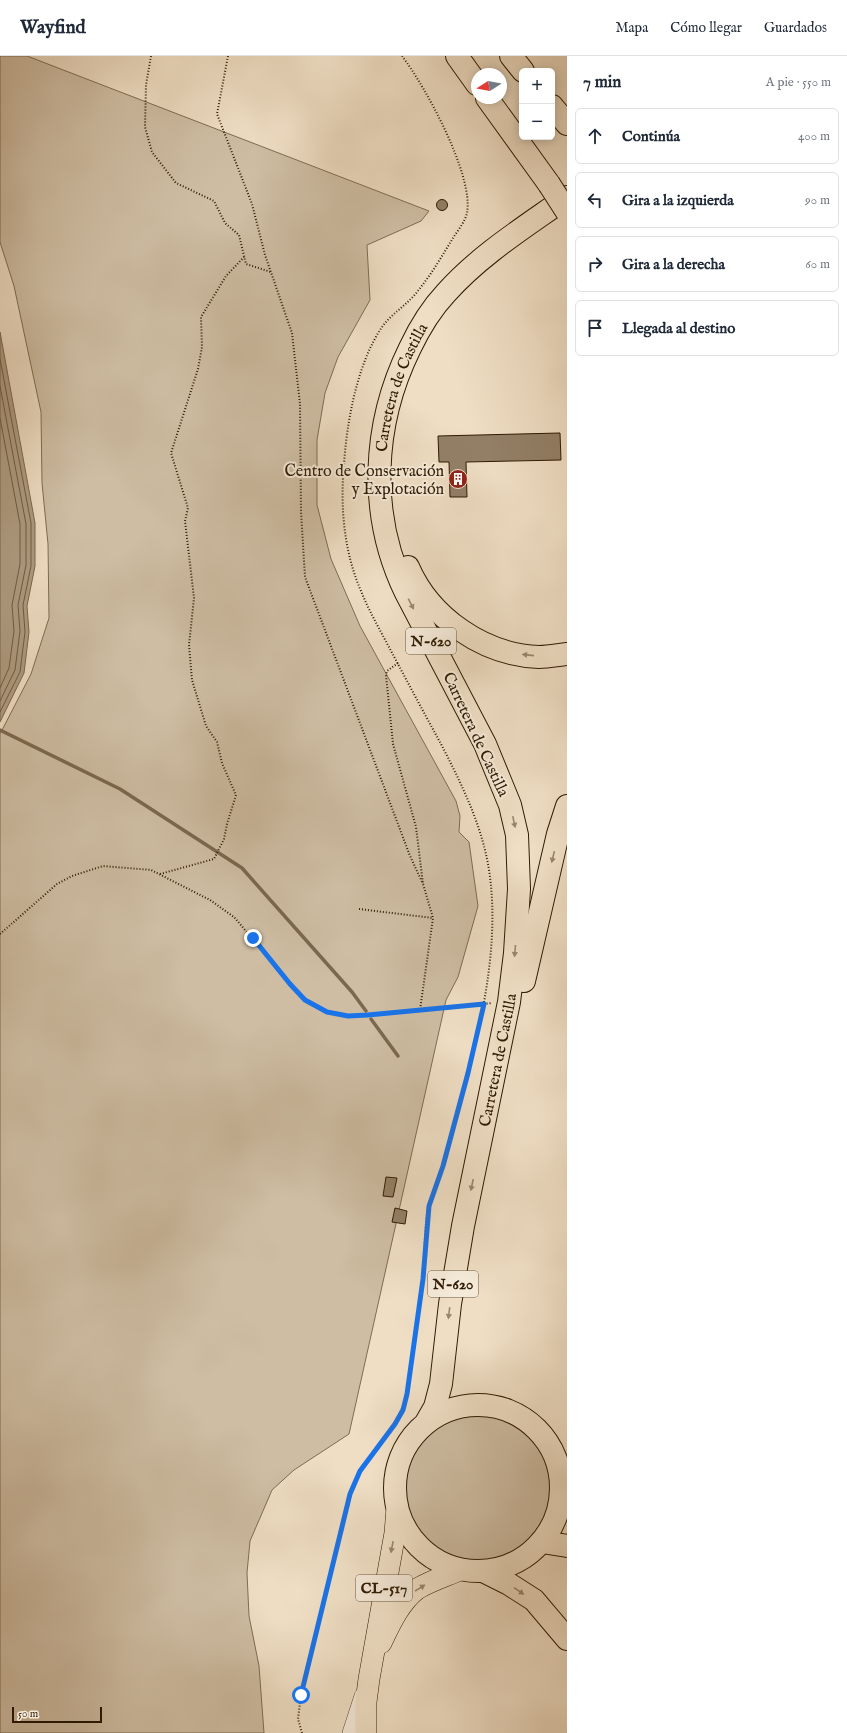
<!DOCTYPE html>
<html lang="es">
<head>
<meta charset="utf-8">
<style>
	body { margin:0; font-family:"IM FELL English",serif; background:#f2f2f3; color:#1f2937 }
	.controls { position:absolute; right:12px; top:12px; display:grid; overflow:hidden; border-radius:6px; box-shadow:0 2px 10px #0003 }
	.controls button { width:36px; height:36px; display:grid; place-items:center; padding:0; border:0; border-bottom:1px solid #e0e1e3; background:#fff; color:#1f2937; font:20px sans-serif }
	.compass { position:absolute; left:471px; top:12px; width:36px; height:36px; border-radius:50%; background:#fff; box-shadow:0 2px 10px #0003; rotate:259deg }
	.scale { position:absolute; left:12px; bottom:10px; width:90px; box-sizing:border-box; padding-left:4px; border:2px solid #2f1b02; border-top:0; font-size:11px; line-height:14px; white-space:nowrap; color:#2f1b02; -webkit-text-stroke:3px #f5ead9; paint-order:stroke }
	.stop { position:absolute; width:12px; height:12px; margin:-9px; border:3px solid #1a73e8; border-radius:50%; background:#fff }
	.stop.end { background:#1a73e8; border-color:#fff; box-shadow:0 1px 4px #0008 }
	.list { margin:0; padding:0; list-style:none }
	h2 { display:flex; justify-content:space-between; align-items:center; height:52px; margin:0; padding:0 16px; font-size:17px }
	h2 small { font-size:13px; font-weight:400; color:#747a83 }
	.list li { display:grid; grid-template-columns:26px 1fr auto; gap:12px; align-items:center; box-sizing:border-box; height:56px; margin:0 8px 8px; padding:0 8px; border:1px solid #e0e1e3; border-radius:6px }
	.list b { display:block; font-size:15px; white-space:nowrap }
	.list em { font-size:13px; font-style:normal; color:#747a83 }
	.icon { flex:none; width:22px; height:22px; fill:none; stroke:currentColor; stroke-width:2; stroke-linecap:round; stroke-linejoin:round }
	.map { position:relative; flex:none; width:567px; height:1677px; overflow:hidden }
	header { display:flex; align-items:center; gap:24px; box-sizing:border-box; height:56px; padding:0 20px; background:#fff; border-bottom:1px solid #e0e1e3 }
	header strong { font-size:19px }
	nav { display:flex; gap:22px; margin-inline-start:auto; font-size:14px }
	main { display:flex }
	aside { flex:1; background:#fff }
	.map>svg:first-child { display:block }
</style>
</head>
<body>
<header>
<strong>Wayfind</strong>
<nav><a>Mapa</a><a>Cómo llegar</a><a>Guardados</a></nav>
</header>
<main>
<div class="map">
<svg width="567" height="1677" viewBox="0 0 567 1677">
	<rect width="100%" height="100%" fill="#efdec4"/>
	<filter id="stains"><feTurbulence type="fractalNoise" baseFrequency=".005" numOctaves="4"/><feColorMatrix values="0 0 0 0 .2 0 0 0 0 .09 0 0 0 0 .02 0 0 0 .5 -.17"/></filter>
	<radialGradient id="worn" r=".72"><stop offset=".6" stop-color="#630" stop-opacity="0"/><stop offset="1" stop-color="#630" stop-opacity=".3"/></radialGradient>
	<!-- green -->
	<g fill="#cebda3" stroke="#7e6c52">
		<path d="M0,0H27L429,155L421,165L367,189L370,244L338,301L325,337L317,384V449L331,503L360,570L456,745L460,760L459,776L469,786L478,850L458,921L446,944L349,1378L294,1414L272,1434L250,1485L247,1517L249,1560L259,1610L264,1677H0V678L31,618L49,562L48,488L42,427L41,356L14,230L0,186Z"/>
		<circle cx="478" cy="1433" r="75"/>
	</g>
	<!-- water -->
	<path fill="#ae9c82" stroke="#7b684f" d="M0,276L35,467V510L27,550L29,576L24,617L0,666Z"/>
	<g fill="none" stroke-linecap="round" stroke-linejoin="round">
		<!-- shore -->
		<g stroke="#6e5c42" stroke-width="1">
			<path d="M0,303L31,467V510L23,549L25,576L20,616L0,656"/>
			<path d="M0,330L26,468V509L18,549L20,575L15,614L0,645"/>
			<path d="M0,362L20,468V508L12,549L14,575L9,612L0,632"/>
		</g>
		<!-- stream -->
		<g stroke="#7b684f" stroke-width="3.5">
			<path d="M0,674L120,733L242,812L352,936L366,955"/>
			<path d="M371,963L398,1000"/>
		</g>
	</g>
	<!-- building -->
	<g fill="#938067" stroke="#2f1b02">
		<circle cx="442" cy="149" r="5.5"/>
		<path d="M560,377L561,404L466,406L467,441H450L449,406H439L438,380Z"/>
		<path d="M386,1121L397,1122L393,1141L383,1140Z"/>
		<path d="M395,1152L407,1155L405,1168L392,1166Z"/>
	</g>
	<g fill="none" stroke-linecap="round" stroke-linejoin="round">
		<!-- minor casing -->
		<g stroke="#5f4c32" stroke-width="18">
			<path id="minor" d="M351,1677L363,1640"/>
		</g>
		<!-- major casing -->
		<g stroke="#2f1b02" stroke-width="22">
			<g id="major">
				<path d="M381,1587C390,1568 400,1546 417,1533C430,1525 446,1520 460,1514"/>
				<path d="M366,1677V1646L369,1623L395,1477L397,1452"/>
			</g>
		</g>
		<!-- highway casing -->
		<g stroke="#2f1b02" stroke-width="24">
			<g id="highway">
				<path d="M457,0L477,28"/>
				<path d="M511,0L523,15"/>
				<path d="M487,42L549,128"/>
				<path d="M552,50L567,68"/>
				<path d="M408,511C430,562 484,599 539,601C548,601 558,599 567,598"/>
				<path d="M524,925L558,778L567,750"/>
				<circle cx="478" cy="1432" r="83"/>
				<path id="s1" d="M427,1365L435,1351L441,1328L450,1248L463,1170L509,946L515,897L519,833L517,779L510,749L485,688L406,537C368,459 372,369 410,292C419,273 431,253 446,237C481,198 525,171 567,141"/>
				<path d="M542,1486L567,1490"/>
				<path d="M485,1516L509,1528L534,1544L567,1583"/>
			</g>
		</g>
		<!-- path -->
		<g stroke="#2f1b02" stroke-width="2" stroke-dasharray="1 2" stroke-linecap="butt">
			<path d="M151,0L146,29L145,71L152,96L176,127L214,145L225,167L239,179L246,208L271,216"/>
			<path d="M228,0L217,58L252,148L265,199L292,277L300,348L301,456L305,521L410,800L423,828"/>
			<path d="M398,607L387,615L386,619L393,688L416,771L423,828L433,862L420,954"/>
			<path d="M160,818L214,803L224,783L227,768L236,739L222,707L217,686L206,670L192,624L189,589L194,542L185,465L188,452L171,397L198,313L202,291L201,261L226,220L244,201"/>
			<path d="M359,853L433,862"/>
			<path d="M0,878L57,828L72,820L103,810L151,814L210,844L234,861L305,944L327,956L347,960L368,959L492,947"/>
			<path d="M302,1677L298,1663L301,1639L351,1438C354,1430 357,1422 361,1415C377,1386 398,1371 407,1338C412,1300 419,1262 423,1223C425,1200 424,1175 428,1152C432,1136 440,1120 445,1104C469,1013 505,903 488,808C480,765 461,727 441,688C424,657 407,625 390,593C380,574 369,555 361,535C344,496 340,451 344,408C347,365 357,308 382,271C392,257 407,249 417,236C431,219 442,200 453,182C458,174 465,166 467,157C474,119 425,30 402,0"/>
		</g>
		<!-- minor -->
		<use href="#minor" stroke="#f5ead9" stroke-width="17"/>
		<!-- major -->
		<use href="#major" stroke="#efdec4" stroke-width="21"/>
		<!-- highway -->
		<use href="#highway" stroke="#efdec4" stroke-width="22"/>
		<!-- highway-bridge casing -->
		<g stroke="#2f1b02" stroke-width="24" stroke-linecap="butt">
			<path id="highway-bridge" d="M549,128L567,156"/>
		</g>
		<!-- highway-bridge -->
		<use href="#highway-bridge" stroke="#efdec4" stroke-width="22"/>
	</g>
	<!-- one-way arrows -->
	<defs><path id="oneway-solid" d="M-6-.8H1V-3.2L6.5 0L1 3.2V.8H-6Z"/></defs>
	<g fill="#99866d">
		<use href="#oneway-solid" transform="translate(411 548) rotate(63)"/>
		<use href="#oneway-solid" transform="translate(528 599) rotate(-174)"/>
		<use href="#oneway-solid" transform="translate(514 766) rotate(78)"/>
		<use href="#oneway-solid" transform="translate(553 801) rotate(103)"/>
		<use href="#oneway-solid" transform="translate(515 895) rotate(95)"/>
		<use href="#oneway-solid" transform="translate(472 1129) rotate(102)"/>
		<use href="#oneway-solid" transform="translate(449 1257) rotate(97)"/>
		<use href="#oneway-solid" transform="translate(392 1491) rotate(101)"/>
		<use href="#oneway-solid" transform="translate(420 1532) rotate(-32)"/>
		<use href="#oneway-solid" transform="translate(519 1535) rotate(34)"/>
	</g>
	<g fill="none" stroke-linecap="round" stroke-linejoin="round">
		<!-- route -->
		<path stroke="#1a73e8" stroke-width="5" d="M253,882L290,928L305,944L327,956L348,960L368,959L484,948L468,1017L443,1110L429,1150L423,1223L407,1338L403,1354L395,1368L360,1415L350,1438L301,1639"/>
	</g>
	<!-- icons -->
	<defs>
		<g id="building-disc" transform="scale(1)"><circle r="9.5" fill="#8f2418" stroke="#f5ead9"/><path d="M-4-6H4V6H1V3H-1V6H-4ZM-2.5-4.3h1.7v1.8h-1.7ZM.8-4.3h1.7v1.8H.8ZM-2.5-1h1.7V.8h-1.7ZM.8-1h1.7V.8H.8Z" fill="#fff"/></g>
	</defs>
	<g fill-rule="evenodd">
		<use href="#building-disc" x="458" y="423"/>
	</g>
	<g text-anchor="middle" stroke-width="4" stroke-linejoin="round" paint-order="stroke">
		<!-- shield labels -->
		<g fill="#f5ead9" stroke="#6a5942" stroke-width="1">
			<rect x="406" y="572" width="50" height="26" rx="3"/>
			<rect x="428" y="1215" width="50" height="26" rx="3"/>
			<rect x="356" y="1519" width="56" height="26" rx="3"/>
		</g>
		<g font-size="15" font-weight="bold" fill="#2f1b02">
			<text x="431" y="590">N-620</text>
			<text x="453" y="1233">N-620</text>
			<text x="384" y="1537">CL-517</text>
		</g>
		<!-- street labels -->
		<g font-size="16" fill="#2f1b02" stroke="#f5ead9">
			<text dy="6" stroke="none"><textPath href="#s1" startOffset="1076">Carretera de Castilla</textPath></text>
			<text transform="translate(477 678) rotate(65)" y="6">Carretera de Castilla</text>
			<text dy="6" stroke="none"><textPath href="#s1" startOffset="369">Carretera de Castilla</textPath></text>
		</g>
		<!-- poi labels -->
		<g font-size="16" fill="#2f1b02" stroke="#f5ead9" text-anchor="end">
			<text x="444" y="420">Centro de Conservación<tspan x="444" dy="18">y Explotación</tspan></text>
		</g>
	</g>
	<rect width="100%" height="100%" filter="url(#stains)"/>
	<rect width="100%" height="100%" fill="url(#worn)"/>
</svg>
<div class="controls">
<button>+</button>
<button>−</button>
</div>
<svg class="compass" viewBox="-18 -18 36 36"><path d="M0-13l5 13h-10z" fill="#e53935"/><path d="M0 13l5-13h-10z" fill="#747a83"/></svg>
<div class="scale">50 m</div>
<div class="stop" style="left:301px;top:1639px"></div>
<div class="stop end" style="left:253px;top:882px"></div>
</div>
<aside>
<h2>7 min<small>A pie · 550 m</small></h2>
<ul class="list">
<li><svg class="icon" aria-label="ahead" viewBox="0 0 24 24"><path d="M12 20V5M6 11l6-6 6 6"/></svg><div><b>Continúa</b></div><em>400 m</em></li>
<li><svg class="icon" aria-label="left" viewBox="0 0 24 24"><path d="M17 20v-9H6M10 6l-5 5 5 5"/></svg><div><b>Gira a la izquierda</b></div><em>90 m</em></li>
<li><svg class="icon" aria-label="right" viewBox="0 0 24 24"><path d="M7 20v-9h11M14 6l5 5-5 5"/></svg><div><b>Gira a la derecha</b></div><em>60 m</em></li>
<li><svg class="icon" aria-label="arrive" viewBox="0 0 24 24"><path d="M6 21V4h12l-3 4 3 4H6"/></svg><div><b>Llegada al destino</b></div></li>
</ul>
</aside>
</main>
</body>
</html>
